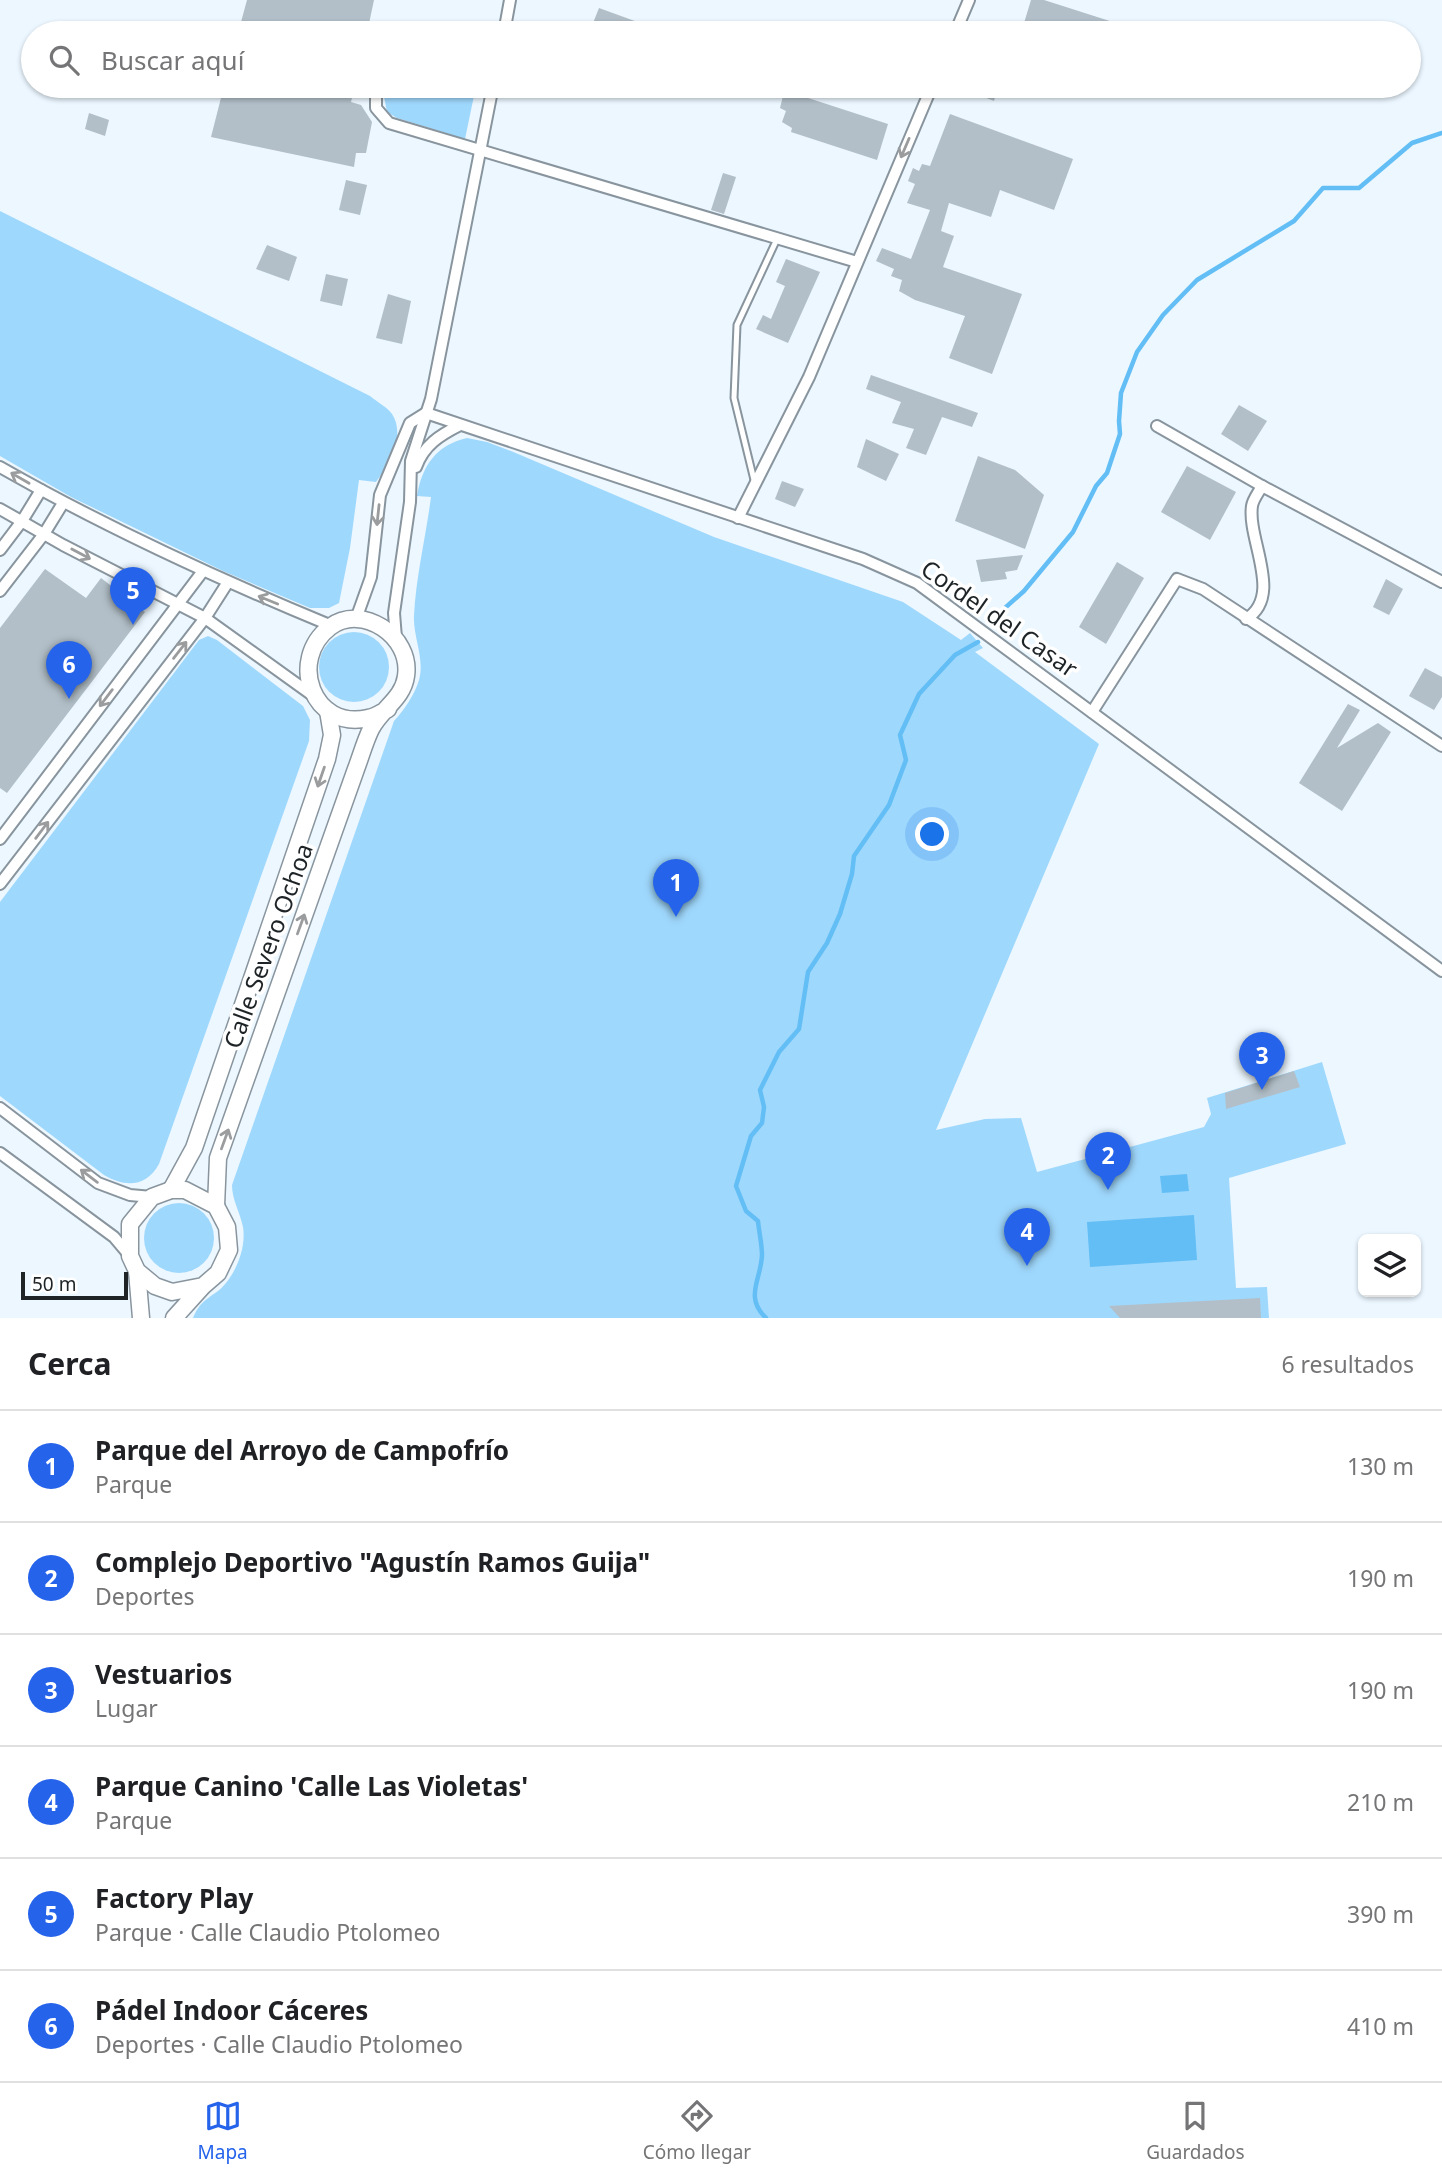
<!DOCTYPE html>
<html lang="es">
<head>
<meta charset="utf-8">
<style>
	body { margin:0; font-family:"Noto Sans",sans-serif; background:#f2f2f2; color:#202124 }
	.controls { position:absolute; right:21px; bottom:21px; display:grid; overflow:hidden; border-radius:10px; box-shadow:0 2px 5px #0004 }
	.controls button { width:63px; height:63px; display:grid; place-items:center; padding:0; border:0; border-bottom:2px solid #e0e0e0; background:#fff; color:#202124; font:35px sans-serif }
	.scale { position:absolute; left:21px; bottom:18px; width:107px; box-sizing:border-box; padding-left:7px; border:4px solid #1e2326; border-top:0; font-size:19px; line-height:24px; white-space:nowrap; color:#1e2326; -webkit-text-stroke:5px #fff; paint-order:stroke }
	.you { position:absolute; left:933px; top:835px; width:24px; height:24px; margin:-18px; border:5px solid #fff; border-radius:50%; background:#1a73e8; box-shadow:0 0 0 10px #1a73e833 }
	.badge { display:grid; place-items:center; width:46px; height:46px; border-radius:50%; background:#2563eb; color:#fff; font-size:23px; font-weight:700 }
	.pin { position:absolute; translate:-50% -58px; filter:drop-shadow(0 2px 4px #0008) }
	.pin::after { content:''; position:absolute; top:37px; width:24px; height:21px; background:inherit; clip-path:polygon(0 0,100% 0,50% 100%) }
	.list { margin:0; padding:0; list-style:none }
	h2 { display:flex; justify-content:space-between; align-items:center; height:91px; margin:0; padding:0 28px; font-size:30px }
	h2 small { font-size:23px; font-weight:400; color:#757577 }
	.list li { display:grid; grid-template-columns:46px 1fr auto; gap:21px; align-items:center; box-sizing:border-box; height:112px; padding:0 28px; border-top:2px solid #e0e0e0 }
	.list b { display:block; font-size:26px; white-space:nowrap }
	.list p { margin:0; font-size:23px; white-space:nowrap; color:#757577 }
	.list em { font-size:23px; font-style:normal; color:#757577 }
	.icon { flex:none; width:38px; height:38px; fill:none; stroke:currentColor; stroke-width:2; stroke-linecap:round; stroke-linejoin:round }
	.map { position:relative; flex:none; width:1442px; height:1318px; overflow:hidden }
	.search { position:absolute; background:#fff; box-shadow:0 2px 5px #0004; left:21px; right:21px; top:21px; height:77px; display:flex; align-items:center; gap:18px; box-sizing:border-box; padding:0 24px; border-radius:38px; color:#757577; font-size:26px }
	.sheet { height:763px; background:#fff }
	nav { display:flex; justify-content:space-around; align-items:center; box-sizing:border-box; height:98px; border-top:2px solid #e0e0e0; background:#fff; font-size:19px; color:#757577 }
	nav a { display:grid; justify-items:center; gap:4px }
	nav .on { color:#2563eb }
	.map>svg:first-child { display:block }
</style>
</head>
<body>
<div class="map">
<svg width="1442" height="1318" viewBox="0 0 1442 1318">
	<rect width="100%" height="100%" fill="#ecf7ff"/>
	<!-- green -->
	<g fill="#9fd8fd">
		<path d="M390,86H476L465,139L397,118L387,112L383,91Z"/>
		<path d="M0,211L370,396C377,402 387,407 392,414C406,435 389,465 376,482L359,480L350,548L339,603L329,608H310L223,571L71,497L0,456Z"/>
		<path d="M467,438L487,442L511,451L714,537L903,602L961,640L970,633L983,648L975,652L1099,744L936,1130L985,1119L1021,1118L1037,1172L1204,1127L1211,1114L1207,1098L1322,1062L1346,1144L1229,1178L1236,1288L1267,1287L1269,1318H193C202,1296 214,1298 226,1283C238,1268 246,1246 243,1227C240,1212 232,1200 232,1185L394,721C404,710 415,694 419,680C425,659 413,637 414,616C416,576 426,536 431,497L417,496C422,466 436,445 467,438Z"/>
		<circle cx="354" cy="667" r="35"/>
		<path d="M208,636L217,640L303,706L310,720L309,741L159,1164C146,1188 124,1187 104,1175L0,1096V902L199,640Z"/>
		<circle cx="179" cy="1238" r="35"/>
	</g>
	<!-- water -->
	<g fill="#63bef5">
		<path d="M1187,1174L1189,1191L1162,1193L1160,1176Z"/>
		<path d="M1194,1215L1197,1260L1090,1267L1087,1222Z"/>
	</g>
	<g fill="none" stroke-linecap="round" stroke-linejoin="round">
		<!-- stream -->
		<g stroke="#63bef5" stroke-width="4.5">
			<path d="M996,616L1024,591L1073,532L1096,486L1107,473L1120,434L1119,421L1121,393L1137,352L1163,315L1197,280L1294,221L1323,188H1359L1412,143L1442,133"/>
			<path d="M766,1318C744,1297 761,1280 762,1255C762,1244 759,1232 758,1221L746,1211L736,1186L751,1136L762,1123L764,1107L760,1090L779,1052L799,1029L808,972L827,943L840,914L852,874L854,856L889,805L906,760L900,735L919,694L955,655L978,642"/>
		</g>
	</g>
	<!-- building -->
	<g fill="#b2bfc8">
		<path d="M247,0H374L367,33H238Z"/>
		<path d="M1031,0H1044L1116,23L1112,33H1021Z"/>
		<path d="M599,8L665,32L664,33H589Z"/>
		<path d="M224,86H355L351,102L361,105L372,122L366,153H356L354,167L211,137Z"/>
		<path d="M956,86H998L994,101Z"/>
		<path d="M784,92L802,96L888,124L877,160L791,132L792,128L782,122L786,111L780,108Z"/>
		<path d="M89,113L109,120L105,136L85,129Z"/>
		<path d="M950,114L1073,159L1054,210L1000,190L991,217L949,203L941,231L954,236L943,267L1022,294L992,374L949,358L965,316L915,300L899,291L902,280L891,276L894,269L876,261L882,248L911,259L930,210L907,203L915,184L908,181L913,168L919,171L922,164L930,166Z"/>
		<path d="M723,173L736,177L724,214L711,210Z"/>
		<path d="M346,180L367,185L360,215L339,210Z"/>
		<path d="M267,245L297,257L289,281L256,269Z"/>
		<path d="M786,259L820,272L788,343L756,329L763,315L771,319L785,286L776,282Z"/>
		<path d="M326,274L348,279L342,306L320,301Z"/>
		<path d="M388,294L411,301L402,344L376,338Z"/>
		<path d="M871,375L978,413L972,427L942,417L926,455L906,448L914,429L892,423L901,402L866,389Z"/>
		<path d="M1239,405L1267,421L1248,451L1221,434Z"/>
		<path d="M866,439L899,454L886,481L857,467Z"/>
		<path d="M978,456L1015,470L1044,495L1025,549L955,521Z"/>
		<path d="M1187,466L1236,492L1210,540L1161,512Z"/>
		<path d="M782,481L804,489L795,507L775,499Z"/>
		<path d="M1023,555L1017,570L1005,572L1007,579L981,582L976,560Z"/>
		<path d="M1117,562L1144,578L1106,644L1079,627Z"/>
		<path d="M45,569L86,598L101,578L145,612L7,793L0,788V628Z"/>
		<path d="M1386,579L1403,589L1389,615L1373,607Z"/>
		<path d="M1425,668L1442,677V697L1434,710L1409,696Z"/>
		<path d="M1348,704L1360,710L1337,748L1378,723L1391,732L1342,811L1299,783Z"/>
		<path d="M1294,1071L1300,1087L1226,1109L1225,1093Z"/>
		<path d="M1260,1298L1261,1318H1120L1109,1306Z"/>
	</g>
	<g fill="none" stroke-linecap="round" stroke-linejoin="round">
		<!-- service casing -->
		<g stroke="#89959e" stroke-width="9">
			<path id="service" d="M754,480L734,398L737,325L777,239"/>
		</g>
		<!-- minor casing -->
		<g stroke="#89959e" stroke-width="14">
			<g id="minor">
				<path d="M504,33L510,0"/>
				<path d="M955,33L969,0"/>
				<path d="M376,86V108L389,123L857,262"/>
				<path d="M426,413L863,559L917,583L1442,971"/>
				<path d="M1157,426L1262,486L1442,582"/>
				<path d="M0,467C107,528 218,579 332,626"/>
				<path d="M416,467C424,445 440,435 460,425"/>
				<path d="M0,509L63,545L205,618L315,697"/>
				<path d="M738,518L809,377L932,86"/>
				<path d="M0,550L22,521L41,490"/>
				<path d="M0,591L44,534L63,503"/>
				<path d="M356,619L371,577L380,495L410,423L426,413"/>
				<path d="M1246,619C1284,596 1247,540 1252,506C1253,499 1259,492 1262,486"/>
				<path d="M396,638L394,613L410,502L411,461L431,399L493,86"/>
				<path d="M1092,712L1177,579L1203,589L1442,746"/>
				<path d="M0,839L203,571"/>
				<path d="M0,884L205,618L228,582"/>
				<path d="M0,1108L98,1183L130,1195L152,1197"/>
				<path d="M0,1153L114,1237L130,1256"/>
			</g>
		</g>
		<!-- secondary casing -->
		<g stroke="#89959e" stroke-width="19">
			<g id="secondary">
				<path d="M171,1190L194,1148L327,759L332,735L328,711"/>
				<path d="M216,1206L218,1158L356,769C361,756 365,741 371,729C381,709 403,699 406,676C412,636 362,603 330,627C287,660 313,731 368,718C375,717 382,712 388,709"/>
				<path d="M137,1271L141,1318"/>
				<path d="M174,1318L203,1286L218,1273L229,1250L227,1227L216,1206L185,1190H171L152,1197L130,1224V1256L137,1271L155,1286L172,1292L203,1286"/>
			</g>
		</g>
		<!-- service -->
		<use href="#service" stroke="#fff" stroke-width="5"/>
		<!-- minor -->
		<use href="#minor" stroke="#fff" stroke-width="10"/>
		<!-- secondary -->
		<use href="#secondary" stroke="#fff" stroke-width="16"/>
	</g>
	<!-- one-way arrows -->
	<defs><path id="oneway-shaft" d="M-6 0H5M1.5-3L5.5 0L1.5 3" fill="none" stroke-width="1.6" stroke-linecap="round" stroke-linejoin="round" transform="scale(1.75)"/></defs>
	<g stroke="#9a9c9d">
		<use href="#oneway-shaft" transform="translate(905 148) rotate(113)"/>
		<use href="#oneway-shaft" transform="translate(20 478) rotate(-150)"/>
		<use href="#oneway-shaft" transform="translate(378 515) rotate(96)"/>
		<use href="#oneway-shaft" transform="translate(81 554) rotate(28)"/>
		<use href="#oneway-shaft" transform="translate(268 600) rotate(-158)"/>
		<use href="#oneway-shaft" transform="translate(180 650) rotate(-52)"/>
		<use href="#oneway-shaft" transform="translate(106 698) rotate(127)"/>
		<use href="#oneway-shaft" transform="translate(321 777) rotate(109)"/>
		<use href="#oneway-shaft" transform="translate(42 830) rotate(-53)"/>
		<use href="#oneway-shaft" transform="translate(301 924) rotate(-70)"/>
		<use href="#oneway-shaft" transform="translate(225 1139) rotate(-70)"/>
		<use href="#oneway-shaft" transform="translate(89 1176) rotate(-143)"/>
	</g>
	<g text-anchor="middle" stroke-width="7" stroke-linejoin="round" paint-order="stroke">
		<!-- street labels -->
		<g font-size="24" fill="#1e2326" stroke="#fff">
			<text transform="translate(999 619) rotate(35)" y="8">Cordel del Casar</text>
			<text transform="translate(269 946) rotate(-70)" y="8">Calle Severo Ochoa</text>
		</g>
	</g>
</svg>
<div class="controls">
<button><svg class="icon" aria-label="layers" viewBox="0 0 24 24"><path d="M12 4l9 5-9 5-9-5zM3 14l9 5 9-5"/></svg></button>
</div>
<div class="scale">50 m</div>
<div class="you"></div>
<div class="pin badge" style="left:676px;top:917px">1</div>
<div class="pin badge" style="left:1108px;top:1190px">2</div>
<div class="pin badge" style="left:1262px;top:1090px">3</div>
<div class="pin badge" style="left:1027px;top:1266px">4</div>
<div class="pin badge" style="left:133px;top:625px">5</div>
<div class="pin badge" style="left:69px;top:699px">6</div>
<div class="search"><svg class="icon" aria-label="search" viewBox="0 0 24 24"><circle cx="10" cy="10" r="6"/><path d="M15 15l6 6"/></svg>Buscar aquí</div>
</div>
<section class="sheet">
<h2>Cerca<small>6 resultados</small></h2>
<ul class="list">
<li><span class="badge">1</span><div><b>Parque del Arroyo de Campofrío</b><p>Parque</p></div><em>130 m</em></li>
<li><span class="badge">2</span><div><b>Complejo Deportivo &quot;Agustín Ramos Guija&quot;</b><p>Deportes</p></div><em>190 m</em></li>
<li><span class="badge">3</span><div><b>Vestuarios</b><p>Lugar</p></div><em>190 m</em></li>
<li><span class="badge">4</span><div><b>Parque Canino 'Calle Las Violetas'</b><p>Parque</p></div><em>210 m</em></li>
<li><span class="badge">5</span><div><b>Factory Play</b><p>Parque · Calle Claudio Ptolomeo</p></div><em>390 m</em></li>
<li><span class="badge">6</span><div><b>Pádel Indoor Cáceres</b><p>Deportes · Calle Claudio Ptolomeo</p></div><em>410 m</em></li>
</ul>
</section>
<nav>
<a class="on"><svg class="icon" aria-label="map" viewBox="0 0 24 24"><path d="M3 6l6-2 6 2 6-2v14l-6 2-6-2-6 2zM9 4v14M15 6v14"/></svg>Mapa</a>
<a><svg class="icon" aria-label="directions" viewBox="0 0 24 24"><path d="M12 3l9 9-9 9-9-9zM9 14v-3h6M13 9l2 2-2 2"/></svg>Cómo llegar</a>
<a><svg class="icon" aria-label="saved" viewBox="0 0 24 24"><path d="M7 4h10v16l-5-4-5 4z"/></svg>Guardados</a>
</nav>
</body>
</html>
